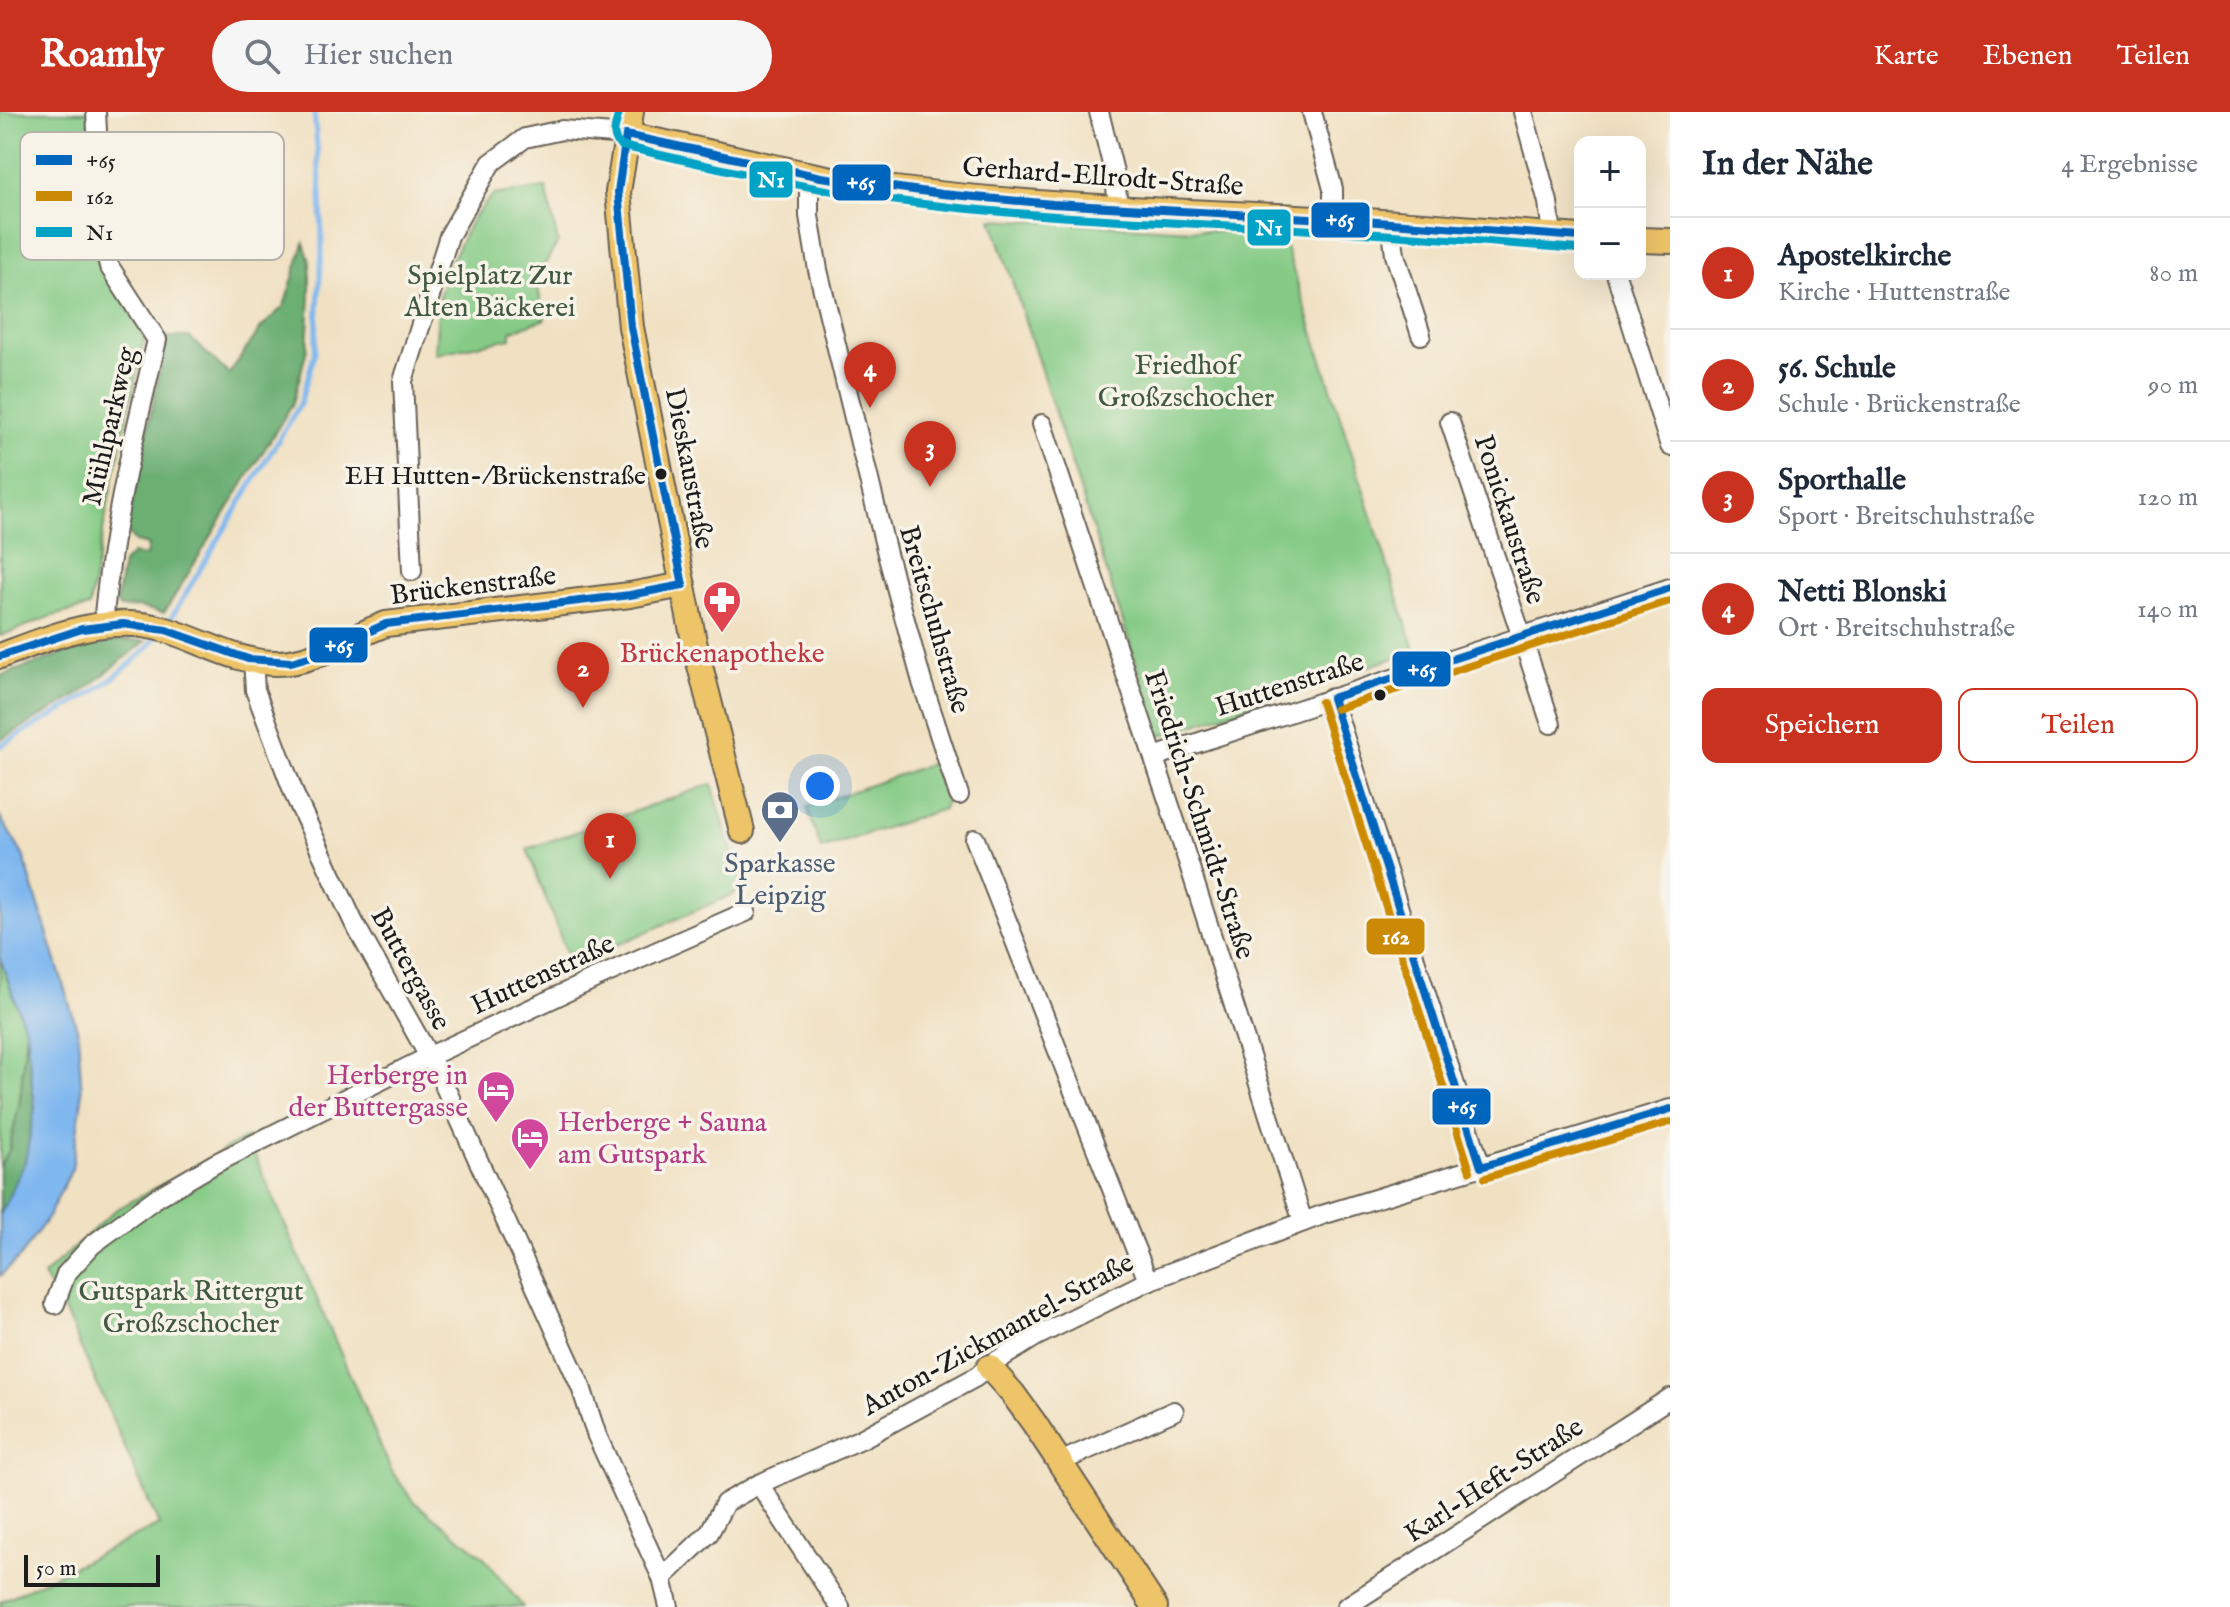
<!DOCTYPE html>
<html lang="de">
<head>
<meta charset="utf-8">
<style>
	body { margin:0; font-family:"IM FELL English",serif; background:#f6f6f7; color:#1f2937 }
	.controls { position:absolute; right:24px; top:24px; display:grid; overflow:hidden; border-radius:16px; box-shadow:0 8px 32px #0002 }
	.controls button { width:72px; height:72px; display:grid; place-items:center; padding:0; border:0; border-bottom:2px solid #e0e1e3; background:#fff; color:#1f2937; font:40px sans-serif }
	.scale { position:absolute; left:24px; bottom:20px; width:136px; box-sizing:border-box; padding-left:8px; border:4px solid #1c1c1c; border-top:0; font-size:22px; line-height:28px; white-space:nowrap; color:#1c1c1c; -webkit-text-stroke:6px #f7f3e8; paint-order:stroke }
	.you { position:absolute; left:820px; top:674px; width:28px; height:28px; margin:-20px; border:6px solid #fff; border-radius:50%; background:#1a73e8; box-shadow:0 0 0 12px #1a73e833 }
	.badge { display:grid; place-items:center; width:52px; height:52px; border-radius:50%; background:#c8321e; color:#fff; font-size:26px; font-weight:700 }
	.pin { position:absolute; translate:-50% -66px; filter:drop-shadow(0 2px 4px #0008) }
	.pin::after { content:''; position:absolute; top:42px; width:28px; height:24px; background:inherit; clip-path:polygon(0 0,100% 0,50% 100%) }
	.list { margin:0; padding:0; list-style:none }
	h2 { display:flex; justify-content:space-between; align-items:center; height:104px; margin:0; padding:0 32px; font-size:34px }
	h2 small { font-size:26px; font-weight:400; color:#747a83 }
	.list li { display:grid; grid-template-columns:52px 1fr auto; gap:24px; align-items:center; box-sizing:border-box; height:112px; padding:0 32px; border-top:2px solid #e0e1e3 }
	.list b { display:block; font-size:30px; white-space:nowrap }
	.list p { margin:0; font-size:26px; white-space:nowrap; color:#747a83 }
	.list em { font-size:26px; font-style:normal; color:#747a83 }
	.actions { display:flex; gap:16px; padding:24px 32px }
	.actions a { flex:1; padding:18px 0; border:2px solid #c8321e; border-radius:16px; text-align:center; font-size:28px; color:#c8321e }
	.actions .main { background:#c8321e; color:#fff }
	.icon { flex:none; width:44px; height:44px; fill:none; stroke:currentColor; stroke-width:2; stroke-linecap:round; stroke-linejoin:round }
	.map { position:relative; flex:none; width:1670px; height:1495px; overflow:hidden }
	header { display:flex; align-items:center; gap:48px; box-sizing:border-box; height:112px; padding:0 40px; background:#c8321e; color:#fff }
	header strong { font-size:38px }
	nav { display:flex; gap:44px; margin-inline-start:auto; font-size:28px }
	.search { width:560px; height:72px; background:#f6f6f7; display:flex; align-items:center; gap:20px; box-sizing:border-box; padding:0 28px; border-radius:44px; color:#747a83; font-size:30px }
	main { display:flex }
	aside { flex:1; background:#fff }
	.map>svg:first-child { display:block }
</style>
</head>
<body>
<header>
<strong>Roamly</strong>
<div class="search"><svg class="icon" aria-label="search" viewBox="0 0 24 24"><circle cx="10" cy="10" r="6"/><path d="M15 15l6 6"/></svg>Hier suchen</div>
<nav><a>Karte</a><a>Ebenen</a><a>Teilen</a></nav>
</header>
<main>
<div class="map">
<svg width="1670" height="1495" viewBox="0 0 1670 1495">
	<rect width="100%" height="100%" fill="#f7f3e8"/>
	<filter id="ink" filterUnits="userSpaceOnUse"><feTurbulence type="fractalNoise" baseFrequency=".0125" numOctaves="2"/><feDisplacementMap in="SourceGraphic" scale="16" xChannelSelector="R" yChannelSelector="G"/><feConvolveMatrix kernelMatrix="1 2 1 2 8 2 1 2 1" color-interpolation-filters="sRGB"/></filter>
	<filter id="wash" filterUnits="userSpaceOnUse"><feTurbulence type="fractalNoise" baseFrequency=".006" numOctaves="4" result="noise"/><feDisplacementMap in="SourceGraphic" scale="32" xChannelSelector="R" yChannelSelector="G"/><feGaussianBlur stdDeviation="1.8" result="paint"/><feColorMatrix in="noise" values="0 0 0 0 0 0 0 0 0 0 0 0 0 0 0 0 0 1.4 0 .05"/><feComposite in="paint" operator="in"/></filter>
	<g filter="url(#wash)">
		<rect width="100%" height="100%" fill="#f1e1c3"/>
		<!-- green -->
		<g fill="#85cb86" stroke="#507451" stroke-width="2">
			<path d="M0,0H89L91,120L95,144L145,225L110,381L89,495L52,504L0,524Z"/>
			<path d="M546,76L558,130L536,167L545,207L511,219V226L435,242L439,184L452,147L472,107L493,83Z"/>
			<path d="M992,107L1282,123L1415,539L1160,624Z"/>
			<path d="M933,651L946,688L943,697L821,737L807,695Z"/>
			<path d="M712,672L743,778L571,853L527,737Z"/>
			<path d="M0,846L26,919L20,989L9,1039L0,1054Z"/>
			<path d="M247,1025L391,1358L413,1389L483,1444L523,1495H0V1490L159,1413L68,1206L43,1164L114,1099Z"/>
		</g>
		<!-- forest -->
		<g fill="#6caf73" stroke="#446648" stroke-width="2">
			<path d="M304,131L310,149V184L307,237L293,291L164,501L138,495L120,496L116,491L123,451L132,442L146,444L148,433L135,430L126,419L167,225H189L229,262L261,216L284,194Z"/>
			<path d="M123,528L146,529L80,582L0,628V564L84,534Z"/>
			<path d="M26,919L35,996L25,1050L0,1103V1054L9,1038L20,989Z"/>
		</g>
		<!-- water -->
		<path fill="#7fb7ef" stroke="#4e6a86" stroke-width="2" d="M0,705L23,743L78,920L82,986L72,1057L48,1105L21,1144L0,1164V1103L25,1050L35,996L26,919L0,846Z"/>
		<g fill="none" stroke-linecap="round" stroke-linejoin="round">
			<!-- stream -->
			<g stroke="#7fb7ef" stroke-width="5">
				<path d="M168,511L300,292L315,240L322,137L321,81L314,0"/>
				<path d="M0,634C57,599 116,576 159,522"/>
			</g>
		</g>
	</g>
	<g filter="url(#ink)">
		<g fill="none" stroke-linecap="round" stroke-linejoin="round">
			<!-- minor casing -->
			<g stroke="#676156" stroke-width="22">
				<g id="minor">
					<path d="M96,0L103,128L109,154L157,228C134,324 112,413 103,512"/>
					<path d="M1099,0L1115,64L1118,96"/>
					<path d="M1312,0L1333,77V107"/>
					<path d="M1523,0L1548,90L1552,123"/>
					<path d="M809,63V104L818,158L887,442L922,570L959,683"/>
					<path d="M1391,110L1395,143L1421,223"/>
					<path d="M1616,162L1670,334"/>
					<path d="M1450,310L1551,612"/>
					<path d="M1042,312L1176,712L1303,1110"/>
					<path d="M412,459L403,269L449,124L491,51L525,26L562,18L626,23"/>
					<path d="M253,548L255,578L295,684L354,811L440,964L581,1275L597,1324L662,1466L669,1495"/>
					<path d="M1332,586L1481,1055"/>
					<path d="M1154,645L1670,476"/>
					<path d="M975,727L1148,1169"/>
					<path d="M55,1192L66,1162L92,1133L156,1086L216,1051L428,945L594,867L746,800"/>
					<path d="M1060,1350L1174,1299"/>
					<path d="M759,1372L840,1495"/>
					<path d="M662,1466L709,1421L725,1391L759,1372L861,1327L976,1265L990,1253L1035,1225L1148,1169L1322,1103L1670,997"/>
					<path d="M1346,1495L1670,1286"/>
				</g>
			</g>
			<!-- major casing -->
			<g stroke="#676156" stroke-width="28">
				<g id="major">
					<path d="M631,0L618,80L631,215L695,534L742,719"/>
					<path d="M626,23C713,39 799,64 887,76C1034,95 1184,99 1333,107C1415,111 1498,120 1580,125"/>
					<path d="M1640,128L1670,129"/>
					<path d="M0,544C54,524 108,500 166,518C203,529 237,551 277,551C316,551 351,524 386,512L630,483L683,473"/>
					<path d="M989,1255L1013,1282L1034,1311L1155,1495"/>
				</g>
			</g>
			<!-- minor -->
			<use href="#minor" stroke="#fff" stroke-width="18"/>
			<!-- major -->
			<use href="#major" stroke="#eec469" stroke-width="24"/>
			<!-- bus-1 casing -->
			<g stroke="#f7f3e8" stroke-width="14">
				<g id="bus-1">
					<path d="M626,23L821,65L942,82L1053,92L1364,109L1580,125"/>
					<path d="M626,23L618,80L631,215L683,473"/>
					<path d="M1670,476L1332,586L1481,1055L1670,997"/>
					<path d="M0,544L82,517L123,512L166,518L248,547L291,550L319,542L386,512L630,483L683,473"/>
				</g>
			</g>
			<!-- bus-2 casing -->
			<g stroke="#f7f3e8" stroke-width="14">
				<g id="bus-2">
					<path d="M1321,590L1470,1059"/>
					<path d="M1336,597L1670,489"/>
					<path d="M1485,1066L1670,1010"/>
				</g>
			</g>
			<!-- bus-3 casing -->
			<g stroke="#f7f3e8" stroke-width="14">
				<path id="bus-3" d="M619,0C616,13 609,26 622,34C709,54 796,75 884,87C1014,105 1146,109 1277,116C1378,121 1478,129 1579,137"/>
			</g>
			<!-- bus-1 -->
			<use href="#bus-1" stroke="#0065bd" stroke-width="8"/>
			<!-- bus-2 -->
			<use href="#bus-2" stroke="#cb8a06" stroke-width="8"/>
			<!-- bus-3 -->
			<use href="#bus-3" stroke="#01a2c5" stroke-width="8"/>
		</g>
	</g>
	<!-- icons -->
	<defs>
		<g id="pharmacy-pin" transform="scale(2)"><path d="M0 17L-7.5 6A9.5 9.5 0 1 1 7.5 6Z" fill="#e0444e" stroke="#f7f3e8"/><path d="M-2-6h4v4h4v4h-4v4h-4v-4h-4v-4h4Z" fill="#fff"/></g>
		<g id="bank-pin" transform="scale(2)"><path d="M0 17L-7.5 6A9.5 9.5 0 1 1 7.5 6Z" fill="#5c6f8a" stroke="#f7f3e8"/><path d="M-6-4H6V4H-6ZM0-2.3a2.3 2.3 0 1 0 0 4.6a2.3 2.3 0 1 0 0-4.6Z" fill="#fff"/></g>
		<g id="hotel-pin" transform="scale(2)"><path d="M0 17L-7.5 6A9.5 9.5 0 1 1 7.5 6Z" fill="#d1479c" stroke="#f7f3e8"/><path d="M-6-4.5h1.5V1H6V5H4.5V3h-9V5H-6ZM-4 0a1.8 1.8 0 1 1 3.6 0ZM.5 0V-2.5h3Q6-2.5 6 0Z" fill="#fff"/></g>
	</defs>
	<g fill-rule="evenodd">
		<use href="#pharmacy-pin" x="722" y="488"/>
		<use href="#bank-pin" x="780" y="698"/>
		<use href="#hotel-pin" x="496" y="978"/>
		<use href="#hotel-pin" x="530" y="1025"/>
	</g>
	<!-- markers -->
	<g fill="#1c1c1c" stroke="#f7f3e8" stroke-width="3">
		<circle cx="661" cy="362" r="7"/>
		<circle cx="1380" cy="583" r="7"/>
	</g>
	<g text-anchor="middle" stroke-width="7" stroke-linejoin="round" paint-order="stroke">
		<!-- bus labels -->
		<g font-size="26" fill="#1c1c1c" stroke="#f7f3e8" text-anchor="end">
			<text x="646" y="372">EH Hutten-/Brückenstraße</text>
		</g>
		<!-- street labels -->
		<g font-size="28" fill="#1c1c1c" stroke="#f7f3e8">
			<text transform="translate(1103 63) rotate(4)" y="10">Gerhard-Ellrodt-Straße</text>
			<text transform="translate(108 314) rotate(-77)" y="10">Mühlparkweg</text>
			<text transform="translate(691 356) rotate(79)" y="10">Dieskaustraße</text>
			<text transform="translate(1511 407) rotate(72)" y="10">Ponickaustraße</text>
			<text transform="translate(473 472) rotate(-7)" y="10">Brückenstraße</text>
			<text transform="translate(936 507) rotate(74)" y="10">Breitschuhstraße</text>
			<text transform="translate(1289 571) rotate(-18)" y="10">Huttenstraße</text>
			<text transform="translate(1201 702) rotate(72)" y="10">Friedrich-Schmidt-Straße</text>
			<text transform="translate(412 856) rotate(61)" y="10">Buttergasse</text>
			<text transform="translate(542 861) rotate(-25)" y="10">Huttenstraße</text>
			<text transform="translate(997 1221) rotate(-29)" y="10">Anton-Zickmantel-Straße</text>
			<text transform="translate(1493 1367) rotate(-33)" y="10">Karl-Heft-Straße</text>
		</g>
		<!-- park labels -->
		<g font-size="28" fill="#415941" stroke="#f7f3e8">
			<text x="490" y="172">Spielplatz Zur<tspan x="490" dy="32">Alten Bäckerei</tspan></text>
			<text x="1186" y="262">Friedhof<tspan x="1186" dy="32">Großzschocher</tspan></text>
			<text x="191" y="1188">Gutspark Rittergut<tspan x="191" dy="32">Großzschocher</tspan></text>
		</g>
		<!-- health labels -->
		<g font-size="28" fill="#be3a42" stroke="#f7f3e8">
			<text x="722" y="550">Brückenapotheke</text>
		</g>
		<!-- service labels -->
		<g font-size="28" fill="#4e5e75" stroke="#f7f3e8">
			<text x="780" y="760">Sparkasse<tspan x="780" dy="32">Leipzig</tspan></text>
		</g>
		<!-- hotel labels -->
		<g font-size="28" fill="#b23c85" stroke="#f7f3e8" text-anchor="end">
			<text x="468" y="972">Herberge in<tspan x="468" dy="32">der Buttergasse</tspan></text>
			<text x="558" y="1019" text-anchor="start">Herberge + Sauna<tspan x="558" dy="32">am Gutspark</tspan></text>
		</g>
	</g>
	<!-- legend -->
	<rect x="20" y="20" width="264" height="128" rx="12" fill="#f7f3e8" stroke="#b5b2ab" stroke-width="2"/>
	<rect x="36" y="43" width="36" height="10" fill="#0065bd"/>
	<rect x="36" y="79" width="36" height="10" fill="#cb8a06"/>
	<rect x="36" y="115" width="36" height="10" fill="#01a2c5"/>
	<g font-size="22" fill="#1c1c1c">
		<text x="86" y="56">+65</text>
		<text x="86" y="92">162</text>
		<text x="86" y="128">N1</text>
	</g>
	<g stroke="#f7f3e8" stroke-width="3">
		<rect x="748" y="48" width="46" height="39" rx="8" fill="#01a2c5"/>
		<rect x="831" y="51" width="61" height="39" rx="8" fill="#0065bd"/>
		<rect x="1310" y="89" width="61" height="38" rx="8" fill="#0065bd"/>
		<rect x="1246" y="96" width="46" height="39" rx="8" fill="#01a2c5"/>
		<rect x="308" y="514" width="61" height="38" rx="8" fill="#0065bd"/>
		<rect x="1391" y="538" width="61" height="38" rx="8" fill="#0065bd"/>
		<rect x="1365" y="805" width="61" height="39" rx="8" fill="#cb8a06"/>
		<rect x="1431" y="975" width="61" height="39" rx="8" fill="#0065bd"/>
	</g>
	<g font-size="22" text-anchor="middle" font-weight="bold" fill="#fff">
		<text x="771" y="75">N1</text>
		<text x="861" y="78">+65</text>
		<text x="1340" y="115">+65</text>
		<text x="1269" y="123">N1</text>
		<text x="339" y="541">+65</text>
		<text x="1422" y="565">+65</text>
		<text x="1396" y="832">162</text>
		<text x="1462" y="1002">+65</text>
	</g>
</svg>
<div class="controls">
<button>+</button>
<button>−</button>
</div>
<div class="scale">50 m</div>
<div class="you"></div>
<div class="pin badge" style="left:610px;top:767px">1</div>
<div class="pin badge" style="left:583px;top:596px">2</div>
<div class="pin badge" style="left:930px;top:375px">3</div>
<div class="pin badge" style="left:870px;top:296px">4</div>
</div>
<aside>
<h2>In der Nähe<small>4 Ergebnisse</small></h2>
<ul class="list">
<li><span class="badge">1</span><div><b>Apostelkirche</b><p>Kirche · Huttenstraße</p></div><em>80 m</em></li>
<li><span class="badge">2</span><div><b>56. Schule</b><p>Schule · Brückenstraße</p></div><em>90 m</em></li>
<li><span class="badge">3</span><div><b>Sporthalle</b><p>Sport · Breitschuhstraße</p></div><em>120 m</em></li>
<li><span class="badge">4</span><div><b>Netti Blonski</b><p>Ort · Breitschuhstraße</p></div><em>140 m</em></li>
</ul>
<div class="actions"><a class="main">Speichern</a><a>Teilen</a></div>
</aside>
</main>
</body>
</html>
